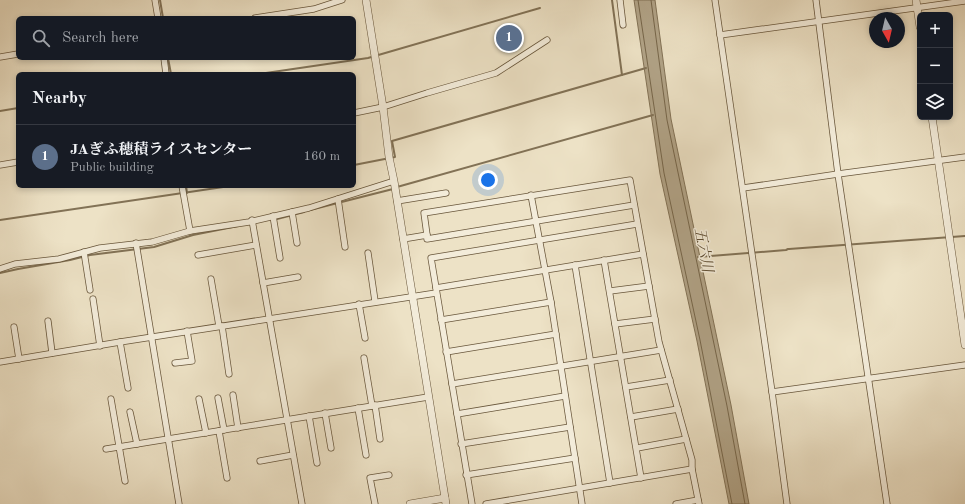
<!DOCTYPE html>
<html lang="en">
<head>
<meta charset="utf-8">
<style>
	body { margin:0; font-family:"Old Standard TT","Noto Serif JP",serif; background:#242831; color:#f1f3f6 }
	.controls { position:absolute; right:12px; top:12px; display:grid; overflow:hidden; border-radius:6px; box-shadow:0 2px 6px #0003 }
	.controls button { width:36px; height:36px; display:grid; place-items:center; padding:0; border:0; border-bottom:1px solid #363941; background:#171b24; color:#f1f3f6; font:20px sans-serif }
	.compass { position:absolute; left:869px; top:12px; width:36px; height:36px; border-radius:50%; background:#171b24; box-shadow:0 2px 6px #0003; rotate:172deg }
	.you { position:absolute; left:488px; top:180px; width:14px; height:14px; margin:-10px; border:3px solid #fff; border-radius:50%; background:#1a73e8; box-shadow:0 0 0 6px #1a73e833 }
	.badge { display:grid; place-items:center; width:26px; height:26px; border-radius:50%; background:#c59692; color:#fff; font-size:13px; font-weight:700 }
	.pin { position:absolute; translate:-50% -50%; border:2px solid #fff; box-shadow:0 1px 4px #0006 }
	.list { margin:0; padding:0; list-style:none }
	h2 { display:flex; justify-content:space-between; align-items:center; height:52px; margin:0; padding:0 16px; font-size:17px }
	h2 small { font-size:13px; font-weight:400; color:#9ea1a6 }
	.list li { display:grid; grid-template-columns:26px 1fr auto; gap:12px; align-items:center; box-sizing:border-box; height:64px; padding:0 16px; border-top:1px solid #363941 }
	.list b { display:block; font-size:15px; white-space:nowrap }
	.list p { margin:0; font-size:13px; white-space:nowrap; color:#9ea1a6 }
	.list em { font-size:13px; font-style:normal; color:#9ea1a6 }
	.icon { flex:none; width:22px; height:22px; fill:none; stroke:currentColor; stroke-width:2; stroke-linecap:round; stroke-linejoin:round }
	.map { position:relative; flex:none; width:965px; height:504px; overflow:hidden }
	.search { position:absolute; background:#171b24; box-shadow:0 2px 6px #0003; left:16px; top:16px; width:340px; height:44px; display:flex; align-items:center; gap:10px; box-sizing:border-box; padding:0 14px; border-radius:6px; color:#9ea1a6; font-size:15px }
	.panel { position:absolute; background:#171b24; box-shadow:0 2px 6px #0003; left:16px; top:72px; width:340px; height:116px; border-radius:6px }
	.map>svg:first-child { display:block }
</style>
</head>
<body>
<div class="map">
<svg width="965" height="504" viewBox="0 0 965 504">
	<rect width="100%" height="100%" fill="#ede2c6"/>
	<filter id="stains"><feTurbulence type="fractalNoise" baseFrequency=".005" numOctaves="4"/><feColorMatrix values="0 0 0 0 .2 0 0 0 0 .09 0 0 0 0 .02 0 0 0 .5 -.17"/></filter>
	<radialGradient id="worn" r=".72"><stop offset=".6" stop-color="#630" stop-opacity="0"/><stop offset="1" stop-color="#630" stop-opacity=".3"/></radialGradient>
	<!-- water -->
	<path fill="#b1a387" stroke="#827256" d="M634,0H655L671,119L731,405L749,504H729L697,341L660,174Z"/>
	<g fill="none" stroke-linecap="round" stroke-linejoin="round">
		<!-- shore -->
		<g stroke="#76664a" stroke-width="1">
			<path d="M638,0L664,173L700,340L732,504"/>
			<path d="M651,0L667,120L727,406L745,504"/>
		</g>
		<!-- stream -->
		<g stroke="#827256" stroke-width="2">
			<path d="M160,0L163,18"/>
			<path d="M612,0L622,75"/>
			<path d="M168,58L171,74"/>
			<path d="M259,74L368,58L540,8"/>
			<path d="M0,111L18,108"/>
			<path d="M354,165L395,157L392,141L646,68"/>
			<path d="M186,186L187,193"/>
			<path d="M397,187L653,115"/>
			<path d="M310,210L393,189"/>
			<path d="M277,219L304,212"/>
			<path d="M0,220L230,186"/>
			<path d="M698,257L786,250L788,249H789L965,236"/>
			<path d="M0,273L18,269L70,260L90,255L154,247L193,235L238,226"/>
		</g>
		<!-- minor casing -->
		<g stroke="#68563b" stroke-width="7">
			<g id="minor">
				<path d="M155,0L158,18"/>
				<path d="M620,0L623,25"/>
				<path d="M715,0L772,392L787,504"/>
				<path d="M816,0L838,174L887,504"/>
				<path d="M255,18L314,9L342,0"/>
				<path d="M720,35L965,1"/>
				<path d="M0,57L18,54"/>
				<path d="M164,58L166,74"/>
				<path d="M354,113L383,107L427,93L496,73L547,40"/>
				<path d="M0,165L18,162"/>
				<path d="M182,186L190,231"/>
				<path d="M743,188L838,174L965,157"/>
				<path d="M531,195L551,302L582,504"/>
				<path d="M338,199L345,247"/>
				<path d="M397,201L446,193"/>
				<path d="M292,212L297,243"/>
				<path d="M273,216L280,258"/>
				<path d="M252,220L302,504"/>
				<path d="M427,235L424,213L630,180L659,342L692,460V469L699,504"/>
				<path d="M403,239L427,235V239L634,205"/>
				<path d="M136,243L179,504"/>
				<path d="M84,252L90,290"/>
				<path d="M368,253L375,301"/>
				<path d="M198,255L256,245"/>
				<path d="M604,260L641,478"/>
				<path d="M575,265L610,483"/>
				<path d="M0,269L15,264L59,259L100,248L152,242L190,231L249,222L309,208L394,181"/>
				<path d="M211,279L219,326"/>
				<path d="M263,283L298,277"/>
				<path d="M436,288L643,254"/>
				<path d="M610,291L649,286"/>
				<path d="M93,299L100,346"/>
				<path d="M359,304L365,338"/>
				<path d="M441,320L551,302"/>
				<path d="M48,321L52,353"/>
				<path d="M615,324L655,319"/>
				<path d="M222,326L229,374"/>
				<path d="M14,327L19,359"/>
				<path d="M120,342L128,388"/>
				<path d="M446,352L556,334"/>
				<path d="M364,358L372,406"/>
				<path d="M0,362L120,342L436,293"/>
				<path d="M175,363L192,361L187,331"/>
				<path d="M452,384L661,350"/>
				<path d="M626,387L670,380"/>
				<path d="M772,392L965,365"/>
				<path d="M233,395L238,428"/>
				<path d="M218,398L224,430"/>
				<path d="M111,399L125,481"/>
				<path d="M199,399L206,433"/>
				<path d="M375,405L380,439"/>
				<path d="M358,408L366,455"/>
				<path d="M130,412L137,444"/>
				<path d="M325,413L331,448"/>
				<path d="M457,414L565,396"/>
				<path d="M309,416L317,463"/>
				<path d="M631,417L678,409"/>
				<path d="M219,431L227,478"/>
				<path d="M461,444L570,427"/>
				<path d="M637,448L686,439"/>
				<path d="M106,449L428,397"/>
				<path d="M260,461L293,455"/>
				<path d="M466,475L575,458"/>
				<path d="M375,504L370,478L389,475"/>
				<path d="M472,504L431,258L637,224"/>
				<path d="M486,504L692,469"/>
				<path d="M676,504L698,500"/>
			</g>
		</g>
		<!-- tertiary casing -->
		<g stroke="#68563b" stroke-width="8">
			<g id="tertiary">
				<path d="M366,0L383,107L389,157L394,181L446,504"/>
				<path d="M916,0L920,27"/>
				<path d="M932,117L965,345"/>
				<path d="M410,504L445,498"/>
			</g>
		</g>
		<!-- minor -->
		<use href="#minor" stroke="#f3ecda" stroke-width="5.5"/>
		<!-- tertiary -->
		<use href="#tertiary" stroke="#f3ecda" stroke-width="7"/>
	</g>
	<g text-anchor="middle" stroke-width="3" stroke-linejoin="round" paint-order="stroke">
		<!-- water labels -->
		<g font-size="15" font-style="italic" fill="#5f4d32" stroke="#f3ecda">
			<text transform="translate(704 250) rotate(79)" y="5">五六川</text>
		</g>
	</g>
	<rect width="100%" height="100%" filter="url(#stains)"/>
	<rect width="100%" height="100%" fill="url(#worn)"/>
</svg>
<div class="controls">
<button>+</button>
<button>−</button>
<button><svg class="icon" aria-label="layers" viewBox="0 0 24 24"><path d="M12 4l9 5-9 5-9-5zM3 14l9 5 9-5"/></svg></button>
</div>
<svg class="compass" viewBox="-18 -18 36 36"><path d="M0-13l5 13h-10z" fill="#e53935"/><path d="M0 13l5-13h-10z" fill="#9ea1a6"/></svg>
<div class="you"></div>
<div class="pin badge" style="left:509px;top:38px;background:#5c6f8a">1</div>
<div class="search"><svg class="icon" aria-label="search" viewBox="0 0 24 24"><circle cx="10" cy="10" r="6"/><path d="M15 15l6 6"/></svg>Search here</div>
<section class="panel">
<h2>Nearby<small></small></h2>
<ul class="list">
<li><span class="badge" style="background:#5c6f8a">1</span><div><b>JAぎふ穂積ライスセンター</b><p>Public building</p></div><em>160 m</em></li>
</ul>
</section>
</div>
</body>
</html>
